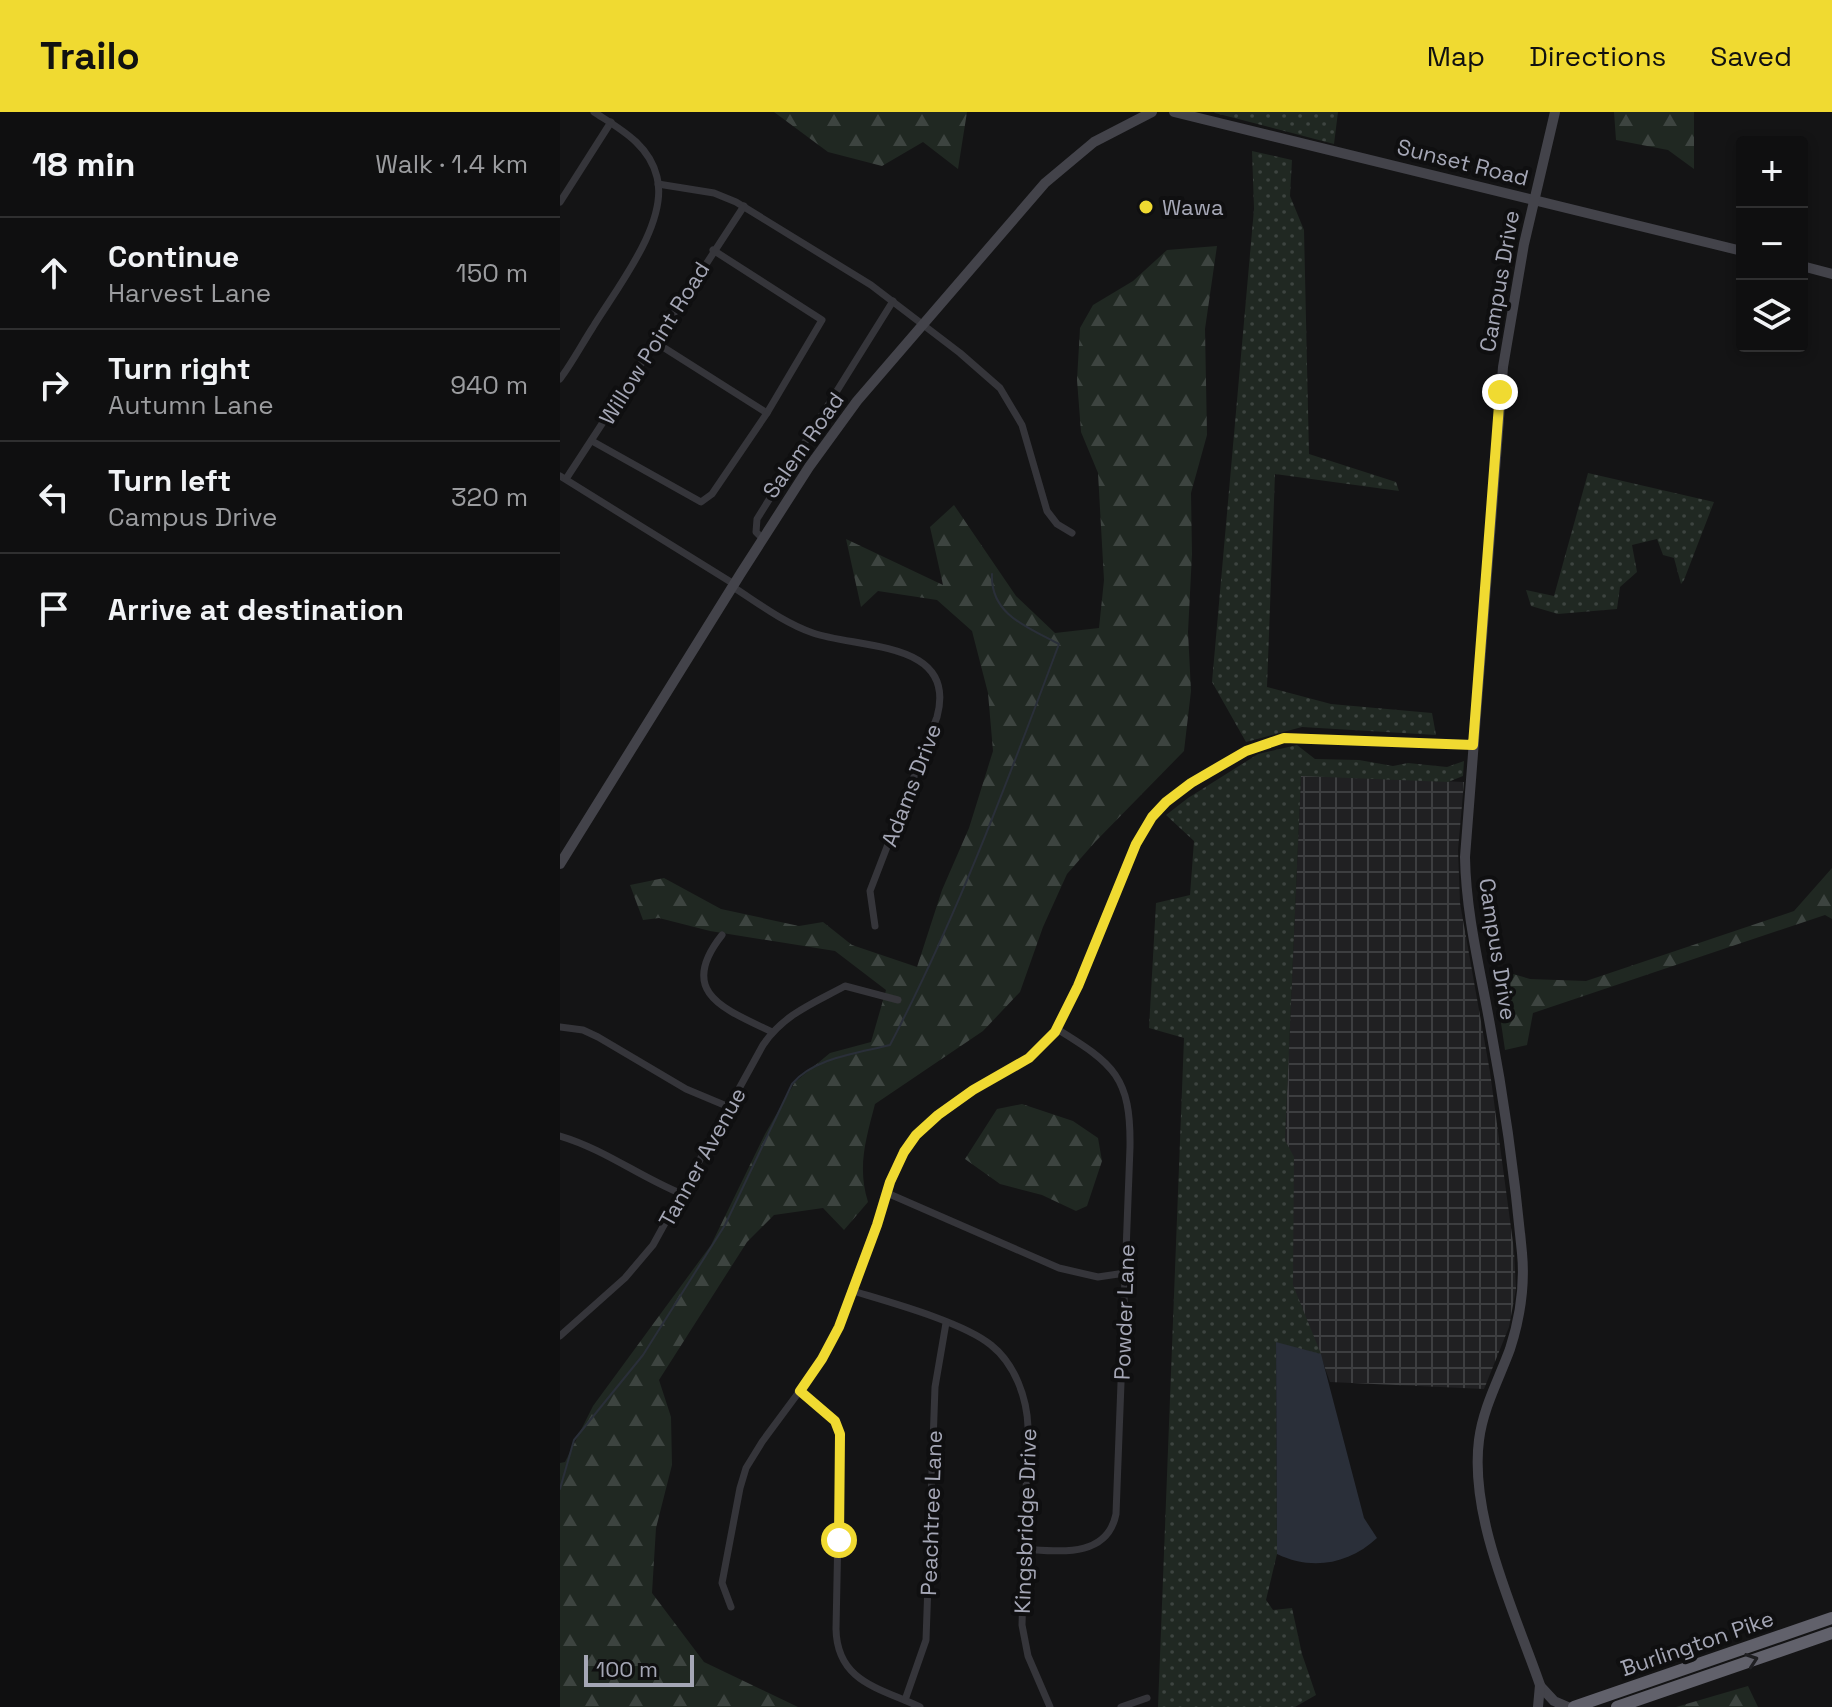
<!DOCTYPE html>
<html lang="en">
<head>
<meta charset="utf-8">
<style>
	body { margin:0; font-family:"Space Grotesk",sans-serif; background:#1d1d1e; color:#f1f3f6 }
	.controls { position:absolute; right:24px; top:24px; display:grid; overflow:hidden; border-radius:8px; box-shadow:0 4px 12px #0003 }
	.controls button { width:72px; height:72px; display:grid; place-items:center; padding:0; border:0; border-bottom:2px solid #2f2f30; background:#0f0f10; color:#f1f3f6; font:40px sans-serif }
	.scale { position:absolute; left:24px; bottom:20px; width:110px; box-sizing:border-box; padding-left:8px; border:4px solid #a5a7b6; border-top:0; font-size:22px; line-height:28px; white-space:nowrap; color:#a5a7b6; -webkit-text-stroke:6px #0f0f10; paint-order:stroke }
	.stop { position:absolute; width:24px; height:24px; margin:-18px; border:6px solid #f0da31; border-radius:50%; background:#fff }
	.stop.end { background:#f0da31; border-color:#fff; box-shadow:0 2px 8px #0008 }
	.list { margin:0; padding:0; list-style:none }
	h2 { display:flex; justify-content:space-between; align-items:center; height:104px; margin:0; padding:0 32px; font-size:34px }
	h2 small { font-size:26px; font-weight:400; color:#9b9c9f }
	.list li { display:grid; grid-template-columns:52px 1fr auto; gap:24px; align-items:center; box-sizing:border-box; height:112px; padding:0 32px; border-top:2px solid #2f2f30 }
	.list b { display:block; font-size:30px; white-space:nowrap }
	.list p { margin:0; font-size:26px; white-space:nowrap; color:#9b9c9f }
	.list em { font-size:26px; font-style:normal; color:#9b9c9f }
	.icon { flex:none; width:44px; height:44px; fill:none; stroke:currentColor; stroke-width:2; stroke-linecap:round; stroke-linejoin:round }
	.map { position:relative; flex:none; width:1272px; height:1595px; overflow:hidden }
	header { display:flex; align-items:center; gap:48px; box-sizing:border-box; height:112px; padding:0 40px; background:#f0da31; color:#111 }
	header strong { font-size:38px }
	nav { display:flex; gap:44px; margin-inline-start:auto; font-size:28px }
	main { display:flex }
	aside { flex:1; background:#0f0f10 }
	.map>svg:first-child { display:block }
</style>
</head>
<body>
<header>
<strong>Trailo</strong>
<nav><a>Map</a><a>Directions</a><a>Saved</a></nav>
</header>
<main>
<aside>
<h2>18 min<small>Walk · 1.4 km</small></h2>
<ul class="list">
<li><svg class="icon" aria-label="ahead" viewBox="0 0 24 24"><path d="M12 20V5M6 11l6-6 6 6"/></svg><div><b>Continue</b><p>Harvest Lane</p></div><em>150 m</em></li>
<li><svg class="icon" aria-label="right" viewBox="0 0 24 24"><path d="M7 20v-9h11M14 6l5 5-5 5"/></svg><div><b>Turn right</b><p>Autumn Lane</p></div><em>940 m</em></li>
<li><svg class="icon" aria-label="left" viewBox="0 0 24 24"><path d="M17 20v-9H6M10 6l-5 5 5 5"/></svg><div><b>Turn left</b><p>Campus Drive</p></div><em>320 m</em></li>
<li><svg class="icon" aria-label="arrive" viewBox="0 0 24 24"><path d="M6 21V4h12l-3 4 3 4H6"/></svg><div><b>Arrive at destination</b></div></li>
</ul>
</aside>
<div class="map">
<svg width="1272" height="1595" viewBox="0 0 1272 1595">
	<defs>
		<pattern id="industrial-grid" width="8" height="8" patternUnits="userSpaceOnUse" patternTransform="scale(2)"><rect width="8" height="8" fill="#202022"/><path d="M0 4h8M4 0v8" fill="none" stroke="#3d3e40"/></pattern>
		<pattern id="grass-dots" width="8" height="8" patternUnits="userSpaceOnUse" patternTransform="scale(2)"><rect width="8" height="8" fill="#202822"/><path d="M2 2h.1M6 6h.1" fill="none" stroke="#3d4440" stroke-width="1.8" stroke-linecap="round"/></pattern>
		<pattern id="forest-firs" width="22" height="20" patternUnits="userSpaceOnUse" patternTransform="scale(2)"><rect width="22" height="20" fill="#202822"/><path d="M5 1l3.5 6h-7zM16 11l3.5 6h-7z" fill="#3d4440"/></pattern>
	</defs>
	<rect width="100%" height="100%" fill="#141415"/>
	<!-- industrial -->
	<path fill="url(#industrial-grid)" d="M741,663L904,670L898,738L900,791L930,960L954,1138L956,1177L949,1215L924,1277L770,1270L760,1242L716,1230Z"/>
	<!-- grass -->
	<g fill="url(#grass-dots)">
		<path d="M654,0H778L774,32L655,1Z"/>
		<path d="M692,39L732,48L730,84L744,118L749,342L836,370L839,379L715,362L707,575L771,592L872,601L876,623L742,615L686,630L652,570L694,97Z"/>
		<path d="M1028,361L1154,390L1124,468L1121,472L1114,446L1103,443L1097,427L1072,433L1077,460L1060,475L1057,497L998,502L971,494L966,478L994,484Z"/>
		<path d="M737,633L755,647L799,648L833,654L848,651L887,655L904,649L903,664L888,670L741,664L725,1028L734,1045L733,1173L761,1242L716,1231L717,1442L706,1488L713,1498L732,1496L742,1542L756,1583L735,1595H598L624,926L589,916L596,791L630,783L634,729L606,703L628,686L698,642Z"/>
	</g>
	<!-- forest -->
	<g fill="url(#forest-firs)">
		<path d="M214,0H407L398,57L363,30L322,54L268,40Z"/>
		<path d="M1054,0H1134V57L1108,38L1056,28Z"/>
		<path d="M657,134L645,217L647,323L631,381L632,442L628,520L631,579L624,639L535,730L507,762L483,815L460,880L423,919L315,992C306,1027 297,1055 308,1090L284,1118L263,1096L214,1103L187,1130L99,1268L111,1305L112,1353L96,1416L92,1481L144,1550L238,1595H0V1351L5,1350L33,1294L151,1133L205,1022L235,970L270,941L311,930L326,878L275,839L150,819L99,806L83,808L70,773L104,766L161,797L239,814L263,810L292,833L357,855L382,778L409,716L433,639L428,581L412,519L377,488L318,479L301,495L286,427L383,473L370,415L394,393L456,484L495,521L539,516L544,468L538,361L521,320L517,268L520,216L533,193L573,169L607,138Z"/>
		<path d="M1272,756V807L1265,803L973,901L967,933L945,938L933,856L970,867L1026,869L1234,799Z"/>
		<path d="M462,992L513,1009L538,1026L542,1049L527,1094L516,1099L482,1083L440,1072L405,1047L437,997Z"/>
		<path d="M1188,1574L1198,1595H1116Z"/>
	</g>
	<!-- water -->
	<path fill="#2a2f39" d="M716,1230L761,1242L804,1406L817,1426C789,1452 752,1459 717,1442Z"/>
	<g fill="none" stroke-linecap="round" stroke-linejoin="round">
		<!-- stream -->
		<path stroke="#2a2f39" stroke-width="2" d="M0,1377L14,1328L83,1243L165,1113L232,972C253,946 298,941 330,933C397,805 448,668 499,532C469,516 430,503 432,462"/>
		<!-- street -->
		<g stroke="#35353a" stroke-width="7">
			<path d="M98,72L154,81L176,90L311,173L400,241L440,276L462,313L487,399L497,412L512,421"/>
			<path d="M0,90L51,10"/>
			<path d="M95,230L207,301"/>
			<path d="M0,267C12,251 22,232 33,215C56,177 109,111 97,65C89,32 60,17 34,0"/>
			<path d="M32,329L141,390L152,382L207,301L262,208L153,138"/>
			<path d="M0,364L174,472"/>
			<path d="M6,367L184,94"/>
			<path d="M203,427L196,420L197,407L333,189"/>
			<path d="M173,475C198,491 224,511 253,521C299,537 398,528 377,605L310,779L315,814"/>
			<path d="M162,823C116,881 165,897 212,920"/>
			<path d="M0,915L23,918L38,925L126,977L169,995"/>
			<path d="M0,1024C44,1037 80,1065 122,1082"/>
			<path d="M327,1081L499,1156L538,1165L565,1161"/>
			<path d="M293,1179C329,1190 403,1210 431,1233C455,1252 467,1286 468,1315L462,1513L468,1544L490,1595"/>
			<path d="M0,1224L65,1166L93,1133L203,933C224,902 254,891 285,874L338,888"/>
			<path d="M240,1279L275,1309L280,1322L276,1517C277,1570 320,1576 360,1595"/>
			<path d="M462,1437C498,1439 547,1447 556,1402L570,1035C571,965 554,952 497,917"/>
			<path d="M171,1495L162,1471L180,1376L186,1356L202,1330L256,1257L274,1226L339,1050L349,1031L370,1009L413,978L469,946L495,920L518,874L576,732L592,705L614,683L686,639L724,626L913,633"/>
			<path d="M345,1588L366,1528L375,1275L386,1211"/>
			<path d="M561,1595L587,1586"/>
		</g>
		<!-- secondary -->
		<g stroke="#43434a" stroke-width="10">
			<path d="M614,0L1182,139"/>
			<path d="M1242,154L1272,162"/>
			<path d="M0,752L181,461L249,355L297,289L485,71L534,30L592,0"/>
			<path d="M981,1575L994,1589L1008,1595"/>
			<path d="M978,1595L980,1573C955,1501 909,1405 919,1328C923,1296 939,1267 950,1237C960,1206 965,1173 962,1141C955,1066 944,987 930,913C920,857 906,802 905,745L943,255L964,132L995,0"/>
		</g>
		<!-- highway -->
		<g stroke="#61616b" stroke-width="12">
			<path d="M1014,1595L1272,1506"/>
			<path d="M1057,1595L1272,1521"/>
		</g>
	</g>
	<!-- one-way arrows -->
	<defs><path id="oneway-chevron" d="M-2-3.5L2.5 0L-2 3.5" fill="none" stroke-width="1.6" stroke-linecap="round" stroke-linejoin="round" transform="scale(2)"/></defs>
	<use stroke="#1f1f22" href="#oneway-chevron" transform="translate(1192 1548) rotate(-19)"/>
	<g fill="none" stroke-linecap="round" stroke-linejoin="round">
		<!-- route -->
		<path stroke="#f0da31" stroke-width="10" d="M279,1428L280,1322L275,1309L240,1279L262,1247L279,1215L317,1113L330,1070L344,1040L356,1023L378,1003L413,978L469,946L495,920L518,874L576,732L592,705L606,690L631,671L686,639L724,626L913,633L940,280"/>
	</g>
	<!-- markers -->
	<circle fill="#f0da31" stroke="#0f0f10" stroke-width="3" cx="586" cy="95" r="8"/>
	<g text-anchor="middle" stroke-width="8" stroke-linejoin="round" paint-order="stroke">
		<!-- street labels -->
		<g font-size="22" fill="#a5a7b6" stroke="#0f0f10">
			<text transform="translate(903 50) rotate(14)" y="8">Sunset Road</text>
			<text transform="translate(939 169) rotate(-80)" y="8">Campus Drive</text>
			<text transform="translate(94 231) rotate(-58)" y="8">Willow Point Road</text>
			<text transform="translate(243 333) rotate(-55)" y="8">Salem Road</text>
			<text transform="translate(351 673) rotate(-69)" y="8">Adams Drive</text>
			<text transform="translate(938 837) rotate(81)" y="8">Campus Drive</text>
			<text transform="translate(142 1045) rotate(-61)" y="8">Tanner Avenue</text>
			<text transform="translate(564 1200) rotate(-88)" y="8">Powder Lane</text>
			<text transform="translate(371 1401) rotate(-88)" y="8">Peachtree Lane</text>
			<text transform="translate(465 1409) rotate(-88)" y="8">Kingsbridge Drive</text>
			<text transform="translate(1137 1531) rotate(-19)" y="8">Burlington Pike</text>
		</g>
		<!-- poi labels -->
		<g font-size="22" fill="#a5a7b6" stroke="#0f0f10" text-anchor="start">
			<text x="602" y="103">Wawa</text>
		</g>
	</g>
</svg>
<div class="controls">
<button>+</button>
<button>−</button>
<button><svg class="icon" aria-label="layers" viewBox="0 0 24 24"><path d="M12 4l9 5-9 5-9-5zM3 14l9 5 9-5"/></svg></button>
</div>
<div class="scale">100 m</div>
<div class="stop" style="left:279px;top:1428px"></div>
<div class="stop end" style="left:940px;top:280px"></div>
</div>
</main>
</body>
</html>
